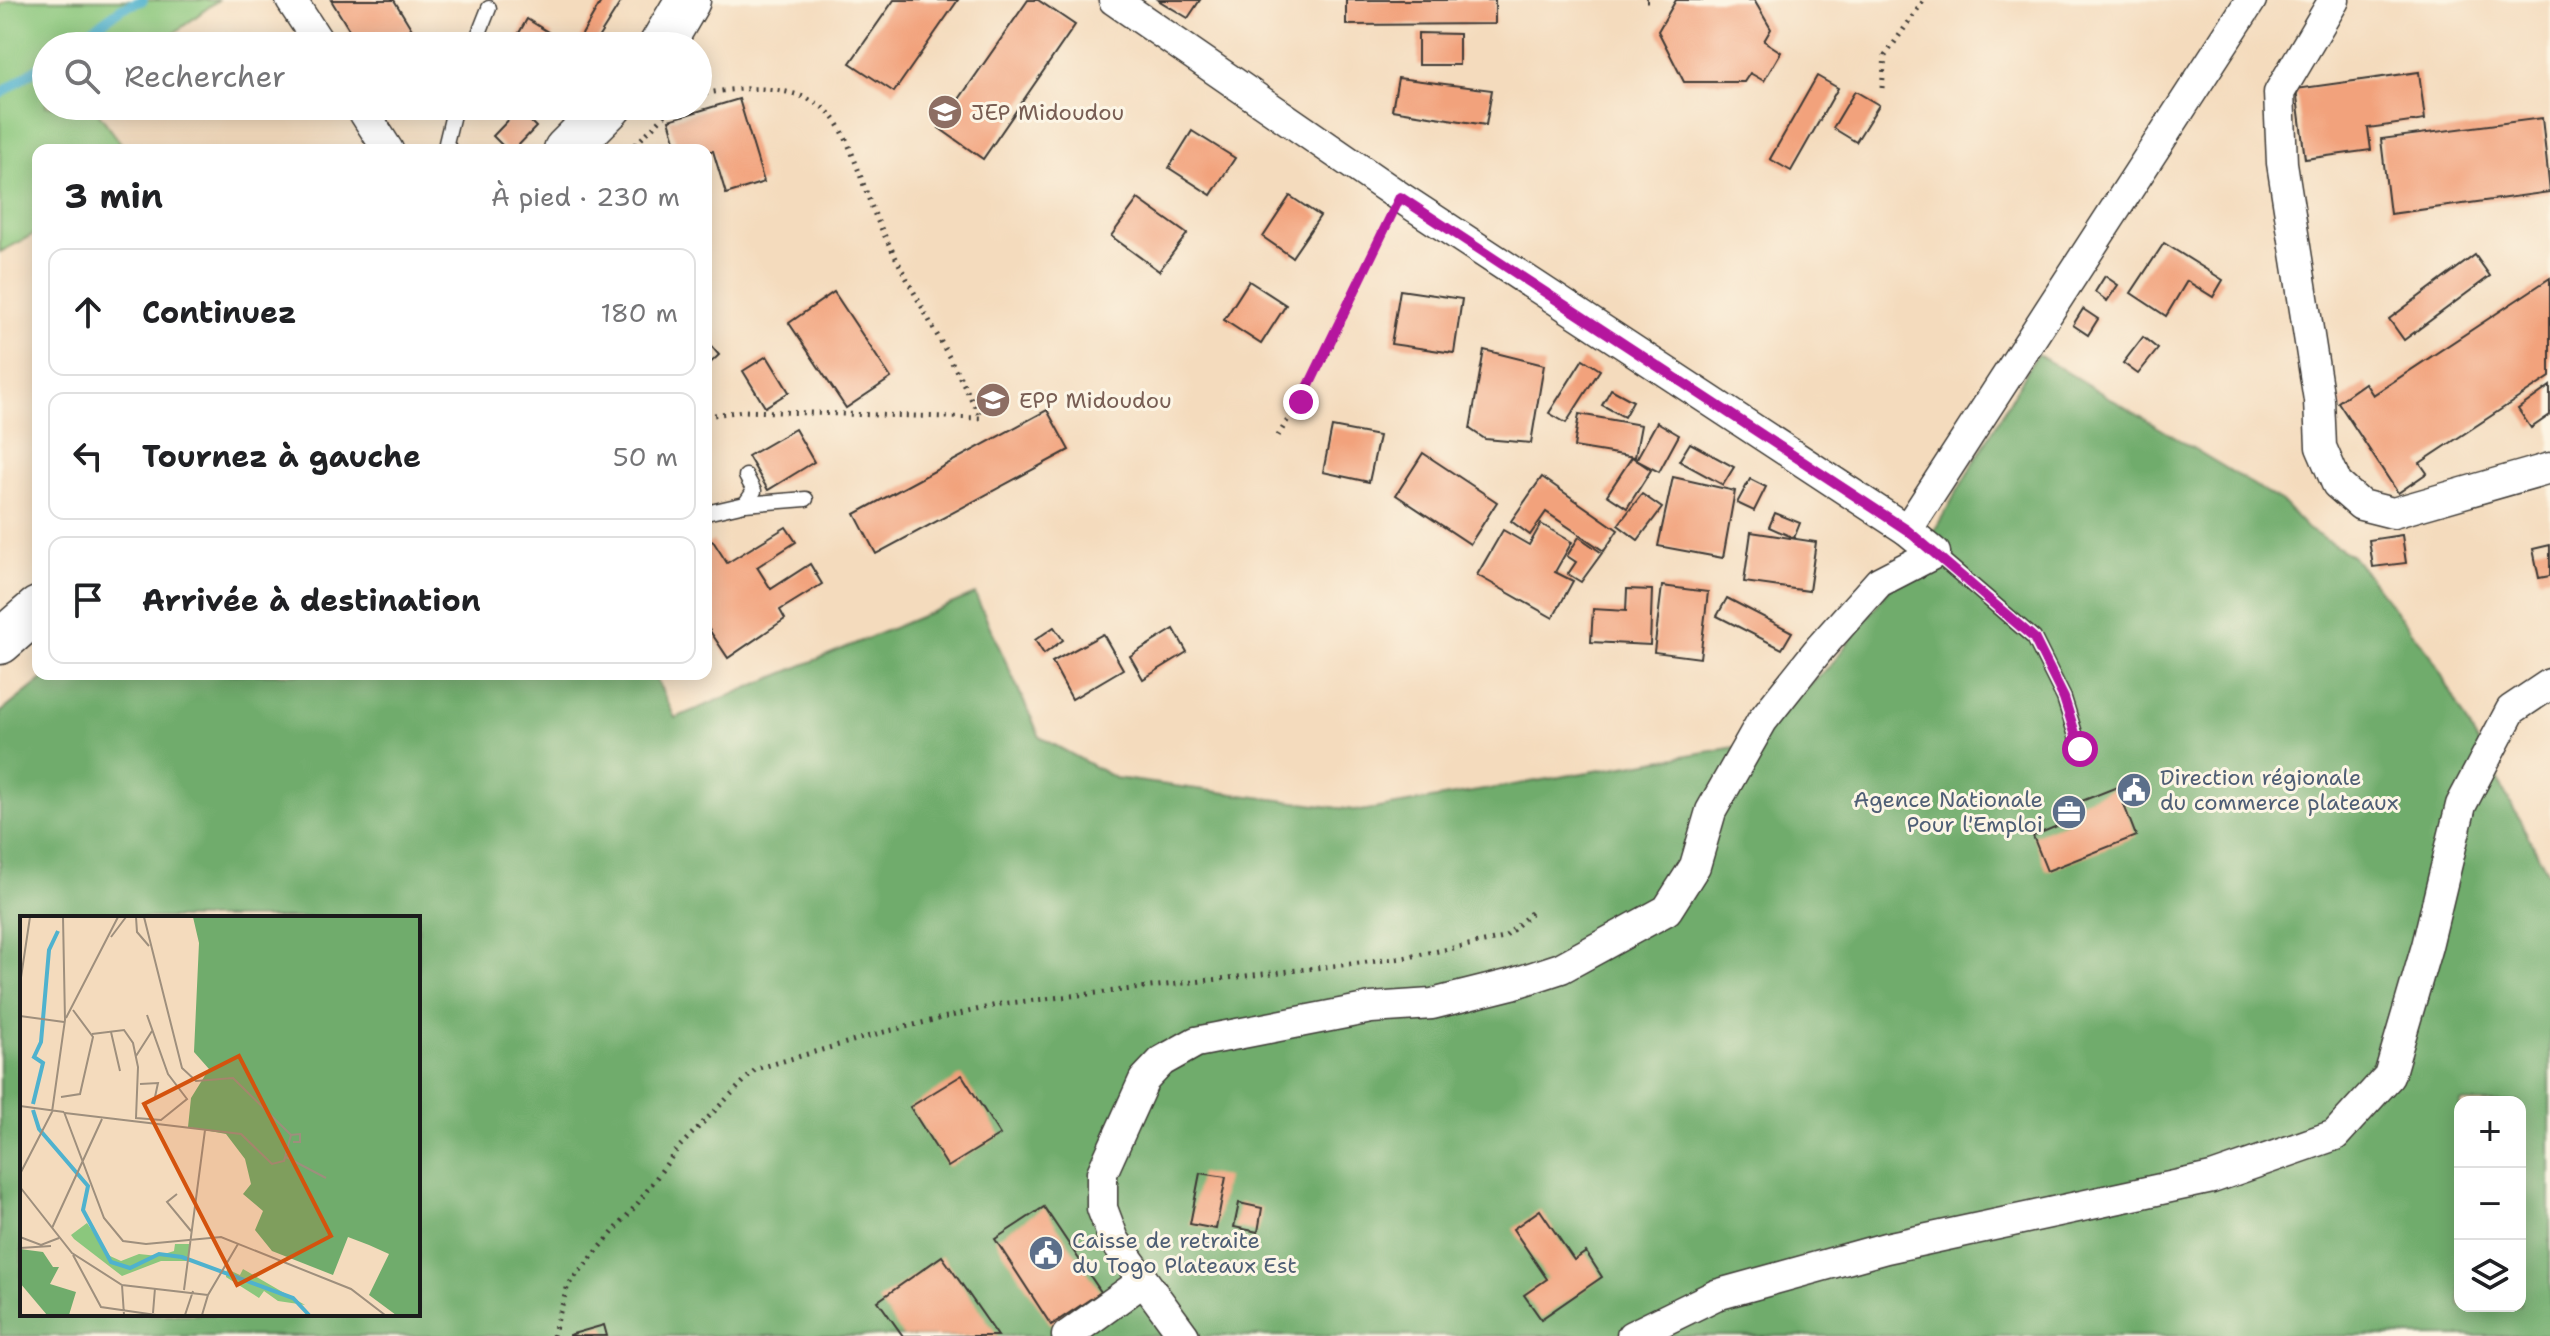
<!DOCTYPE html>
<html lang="fr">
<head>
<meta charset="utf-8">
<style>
	body { margin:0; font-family:"Shantell Sans",sans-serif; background:#f6f6f6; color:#202124 }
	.controls { position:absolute; right:24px; bottom:24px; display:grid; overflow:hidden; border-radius:16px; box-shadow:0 4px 20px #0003 }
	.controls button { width:72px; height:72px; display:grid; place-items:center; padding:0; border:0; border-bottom:2px solid #e0e0e0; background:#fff; color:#202124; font:40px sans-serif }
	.stop { position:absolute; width:24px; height:24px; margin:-18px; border:6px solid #b5179e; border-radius:50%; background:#fff }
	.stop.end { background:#b5179e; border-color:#fff; box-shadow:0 2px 8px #0008 }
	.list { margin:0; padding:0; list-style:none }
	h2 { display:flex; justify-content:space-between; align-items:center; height:104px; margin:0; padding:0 32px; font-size:34px }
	h2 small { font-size:26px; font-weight:400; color:#757577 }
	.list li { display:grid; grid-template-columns:52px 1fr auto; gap:24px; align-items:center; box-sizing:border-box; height:128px; margin:0 16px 16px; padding:0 16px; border:2px solid #e0e0e0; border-radius:16px }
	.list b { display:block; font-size:30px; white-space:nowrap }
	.list em { font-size:26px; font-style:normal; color:#757577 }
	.icon { flex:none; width:44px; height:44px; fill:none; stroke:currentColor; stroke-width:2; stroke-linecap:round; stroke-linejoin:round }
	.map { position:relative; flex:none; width:2550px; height:1336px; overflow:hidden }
	.search { position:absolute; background:#fff; box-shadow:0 4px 20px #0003; left:32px; top:32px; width:680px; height:88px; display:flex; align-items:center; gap:20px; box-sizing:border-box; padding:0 28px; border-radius:44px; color:#757577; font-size:30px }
	.panel { position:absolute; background:#fff; box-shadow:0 4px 20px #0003; left:32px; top:144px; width:680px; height:536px; border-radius:16px }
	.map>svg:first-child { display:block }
</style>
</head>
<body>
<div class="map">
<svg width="2550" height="1336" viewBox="0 0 2550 1336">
	<rect width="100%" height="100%" fill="#fcf5e5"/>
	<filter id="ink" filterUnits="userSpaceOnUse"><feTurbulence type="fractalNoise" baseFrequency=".0125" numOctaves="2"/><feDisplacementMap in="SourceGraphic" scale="16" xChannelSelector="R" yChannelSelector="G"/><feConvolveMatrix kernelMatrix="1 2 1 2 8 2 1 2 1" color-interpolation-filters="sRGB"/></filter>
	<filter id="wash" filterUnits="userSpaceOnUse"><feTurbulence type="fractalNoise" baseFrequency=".006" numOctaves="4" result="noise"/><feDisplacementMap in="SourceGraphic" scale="32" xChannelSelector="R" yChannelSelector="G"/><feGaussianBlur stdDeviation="1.8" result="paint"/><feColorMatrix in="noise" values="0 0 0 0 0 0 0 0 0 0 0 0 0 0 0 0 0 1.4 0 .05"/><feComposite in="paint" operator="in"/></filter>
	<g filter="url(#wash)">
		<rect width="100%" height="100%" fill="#f4dbbd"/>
		<!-- green -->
		<path fill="#8bc77d" stroke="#54724c" stroke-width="2" d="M9,0H218L157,46H46V106H93L126,150H38V232L0,252V5Z"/>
		<!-- forest -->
		<path fill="#70ac6c" stroke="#466444" stroke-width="2" fill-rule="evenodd" d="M2037,354L2282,502L2308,529L2352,556L2431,655L2550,877V1336H0V713L49,674H654L675,718L975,594L1040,737L1115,778L1361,811L1741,746L1831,665L1937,526ZM22,918H418V1314H22ZM2460,1102H2520V1306H2460Z"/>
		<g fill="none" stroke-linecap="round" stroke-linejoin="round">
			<!-- stream -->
			<g stroke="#4fb2ce" stroke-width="10">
				<path d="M69,46L122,8L143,0"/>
				<path d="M0,94L46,62"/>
			</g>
		</g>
		<g id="blocks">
			<!-- building -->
			<g fill="#f2a27c">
				<path d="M331,0H394L422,46H359Z"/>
				<path d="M602,0H622L593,46L580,38Z"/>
				<path d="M894,0H958L894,92L850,63Z"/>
				<path d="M1028,0H1038L1075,25L983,159L939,128Z"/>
				<path d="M1158,0H1200L1188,18Z"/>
				<path d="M1346,0H1495V24L1346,25Z"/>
				<path d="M1676,0H1754L1771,29L1764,41L1781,52L1764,81L1750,73L1744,82H1684L1658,31Z"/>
				<path d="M527,19L553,35L547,46H524L515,40Z"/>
				<path d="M1418,33L1459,34V65H1418Z"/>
				<path d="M2419,72L2425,120L2368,128L2371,150L2305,159L2296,89Z"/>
				<path d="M1817,76L1838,88L1791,171L1770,159Z"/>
				<path d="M1398,78L1492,90L1486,125L1392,110Z"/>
				<path d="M1855,91L1879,105L1856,142L1833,128Z"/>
				<path d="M739,99L764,182L726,194L713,151L678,150L669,120Z"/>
				<path d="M515,106H536L527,118L536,127L514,150H507L493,136L518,110Z"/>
				<path d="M2542,118L2550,192L2390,214L2381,139Z"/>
				<path d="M1192,131L1235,158L1211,195L1169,168Z"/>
				<path d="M1290,196L1320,216L1292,257L1263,237Z"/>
				<path d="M1138,199L1187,234L1159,271L1111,236Z"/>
				<path d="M2164,243L2223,280L2213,297L2187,281L2166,316L2131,293Z"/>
				<path d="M2475,255L2490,276L2404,340L2389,319Z"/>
				<path d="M2105,276L2118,285L2107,301L2095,292Z"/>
				<path d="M2550,278V377L2420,463L2427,473L2398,493L2338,402L2365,383L2373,395Z"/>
				<path d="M1249,281L1286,305L1261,344L1224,320Z"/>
				<path d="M1400,290L1462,299L1454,353L1391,344Z"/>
				<path d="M834,292L891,378L846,408L789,323Z"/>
				<path d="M2083,309L2098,319L2088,335L2073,325Z"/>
				<path d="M2143,337L2158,349L2138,374L2123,363Z"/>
				<path d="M706,340L719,355L706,367Z"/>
				<path d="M1484,350L1544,365L1531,443L1485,439L1470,429Z"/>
				<path d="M767,356L789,392L765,407L743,371Z"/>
				<path d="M1583,359L1600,370L1566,423L1549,413Z"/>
				<path d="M2550,386V415L2531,428L2518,409Z"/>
				<path d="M1611,389L1633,401L1624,417L1602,405Z"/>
				<path d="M1047,410L1069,450L876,554L855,514Z"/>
				<path d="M1579,414L1641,425L1635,457L1574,447Z"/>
				<path d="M1657,422L1679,435L1659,472L1636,460Z"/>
				<path d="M1332,427L1379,436L1369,482L1323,472Z"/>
				<path d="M795,429L814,462L768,490L748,456Z"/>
				<path d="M1690,443L1734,467L1723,485L1679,461Z"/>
				<path d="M1423,453L1497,502L1470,544L1396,495Z"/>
				<path d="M1632,457L1651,470L1627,508L1607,495Z"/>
				<path d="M1542,477L1618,530L1604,551L1546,512L1530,535L1511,521Z"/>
				<path d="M1673,477L1735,491L1723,558L1658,546Z"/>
				<path d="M1750,479L1766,487L1754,511L1737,503Z"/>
				<path d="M1642,494L1662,508L1638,540L1618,525Z"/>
				<path d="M1775,513L1800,523L1794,538L1769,527Z"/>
				<path d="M1541,524L1572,542L1555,572L1573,581L1553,618L1477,575L1503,530L1529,545Z"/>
				<path d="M786,527L796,542L757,567L771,589L810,564L822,584L780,610L785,619L728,658L706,625V545L713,541L727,563Z"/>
				<path d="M1751,532L1816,542L1809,591L1744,582Z"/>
				<path d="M2402,535L2406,563L2373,567L2369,540Z"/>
				<path d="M1579,537L1602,553L1581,582L1568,574L1576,562L1567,556Z"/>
				<path d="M2550,545V576L2539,578L2533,549Z"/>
				<path d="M1662,586L1708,592L1700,658L1654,652Z"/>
				<path d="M1627,589L1652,590L1650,645L1591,642L1593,609L1626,611Z"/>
				<path d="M1727,598L1792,632L1782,649L1717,616Z"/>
				<path d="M1054,627L1063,640L1044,654L1035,640Z"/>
				<path d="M1174,629L1187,652L1143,679L1130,656Z"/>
				<path d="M1103,634L1123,669L1072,699L1052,662Z"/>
				<path d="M2117,787L2136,836L2047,871L2033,836L2079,817L2074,804Z"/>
				<path d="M962,1075L1000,1135L948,1167L910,1107Z"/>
				<path d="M1200,1173L1226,1177L1216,1229L1190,1224Z"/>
				<path d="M1239,1203L1262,1208L1258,1232L1234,1227Z"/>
				<path d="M1044,1207L1101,1292L1051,1325L995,1239Z"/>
				<path d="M1540,1210L1574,1260L1586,1252L1602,1277L1541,1319L1524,1295L1547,1279L1513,1229Z"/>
				<path d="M942,1256L998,1336H903L878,1301Z"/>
				<path d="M604,1325L607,1336H569V1335Z"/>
			</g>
		</g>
	</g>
	<g filter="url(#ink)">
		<use href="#blocks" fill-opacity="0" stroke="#3c3934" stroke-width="2"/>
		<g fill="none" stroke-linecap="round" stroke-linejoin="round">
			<!-- lane casing -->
			<g stroke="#3c3934" stroke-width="17">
				<g id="lane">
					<path d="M474,46L489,8"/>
					<path d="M450,150L446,143L455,106"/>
					<path d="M745,504L754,491L746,476"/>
					<path d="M706,513L745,504L806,499"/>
					<path d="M1935,553L2034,638L2064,698L2080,749"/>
				</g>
			</g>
			<!-- street casing -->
			<g stroke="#3c3934" stroke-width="33">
				<g id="street">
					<path d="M291,0L321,46"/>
					<path d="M1114,0L1400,197L1907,530L1935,553L1879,582L1820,648L1762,721L1711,811L1695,866L1667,910L1561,968L1512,984L1432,1004L1371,1008L1196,1042L1162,1061L1144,1080L1102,1173V1208L1114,1240L1184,1336"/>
					<path d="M2334,0L2279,93L2282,163L2319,400L2321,447L2337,484L2361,505L2393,513L2550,468"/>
					<path d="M360,106L388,150"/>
					<path d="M1907,530L2251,0"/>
					<path d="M1067,1336L1142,1282"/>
					<path d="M1632,1336L1716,1295L1886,1248L2212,1178L2335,1135L2389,1076L2427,946L2461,805L2511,710L2550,684"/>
				</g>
			</g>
			<!-- primary casing -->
			<g stroke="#3c3934" stroke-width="47">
				<g id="primary">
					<path d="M661,46L688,0"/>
					<path d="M566,150L610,106"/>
					<path d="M0,642L38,609"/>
				</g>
			</g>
			<!-- path -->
			<g stroke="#3c3934" stroke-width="5" stroke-dasharray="2 6" stroke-linecap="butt">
				<path d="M1646,0H1648"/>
				<path d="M1882,88L1885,56L1924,0"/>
				<path d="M698,95C740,86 806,81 836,121C852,143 867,201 881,228C912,292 949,354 981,418L743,411L706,416"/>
				<path d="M630,150L674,106"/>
				<path d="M1278,436L1328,353L1387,223"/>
				<path d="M553,1336L568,1285L638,1203L678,1148L756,1069L880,1033L1001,1004L1403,958L1504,938L1533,911"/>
			</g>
			<!-- lane -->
			<use href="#lane" stroke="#fff" stroke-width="14"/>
			<!-- street -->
			<use href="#street" stroke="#fff" stroke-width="30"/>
			<!-- primary -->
			<use href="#primary" stroke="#fff" stroke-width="44"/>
		</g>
	</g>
	<g fill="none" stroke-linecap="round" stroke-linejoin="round" filter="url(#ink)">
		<!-- route -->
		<path stroke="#b5179e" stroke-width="10" d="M1301,402L1400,197L1907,530L2034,638L2064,698L2080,749"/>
	</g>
	<!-- icons -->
	<defs>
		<g id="school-disc" transform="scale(1.8)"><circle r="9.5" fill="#8d6e63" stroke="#fcf5e5"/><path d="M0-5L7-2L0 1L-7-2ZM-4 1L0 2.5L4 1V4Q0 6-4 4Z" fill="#fff"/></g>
		<g id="civic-disc" transform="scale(1.8)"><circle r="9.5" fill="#5c6f8a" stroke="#fcf5e5"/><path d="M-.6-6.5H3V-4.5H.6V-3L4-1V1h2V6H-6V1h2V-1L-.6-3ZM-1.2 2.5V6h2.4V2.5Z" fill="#fff"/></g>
		<g id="office-disc" transform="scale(1.8)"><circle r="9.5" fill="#5c6f8a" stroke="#fcf5e5"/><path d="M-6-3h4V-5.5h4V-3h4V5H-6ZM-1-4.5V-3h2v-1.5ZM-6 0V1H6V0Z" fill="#fff"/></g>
	</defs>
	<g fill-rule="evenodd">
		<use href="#school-disc" x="945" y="112"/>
		<use href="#school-disc" x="993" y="400"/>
		<use href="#civic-disc" x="2134" y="790"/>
		<use href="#office-disc" x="2069" y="812"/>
		<use href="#civic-disc" x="1046" y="1253"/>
	</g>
	<g text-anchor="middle" stroke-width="6" stroke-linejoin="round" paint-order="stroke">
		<!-- education labels -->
		<g font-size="22" fill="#785e54" stroke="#fcf5e5" text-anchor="start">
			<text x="971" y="120">JEP Midoudou</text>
			<text x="1019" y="408">EPP Midoudou</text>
		</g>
		<!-- service labels -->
		<g font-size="22" fill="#4e5e75" stroke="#fcf5e5" text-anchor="start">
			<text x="2160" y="785">Direction régionale<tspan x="2160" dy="25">du commerce plateaux</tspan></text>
			<text x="2043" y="807" text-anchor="end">Agence Nationale<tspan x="2043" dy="25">Pour l'Emploi</tspan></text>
			<text x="1072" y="1248">Caisse de retraite<tspan x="1072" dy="25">du Togo Plateaux Est</tspan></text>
		</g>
	</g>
	<!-- overview -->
	<g transform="translate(20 916)">
		<rect width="400" height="400" fill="#f4dbbd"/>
		<path d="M67,307L90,340L101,345L119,338L138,340L154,335L155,328H170L168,340L166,345H141L102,360L54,323L51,319ZM207,353L220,359L223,353L285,389L258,385L244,375L239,382L206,361Z" fill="#8bc77d"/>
		<path d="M173,1H400V399H376L349,379L369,338L349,329L328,321L313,359L252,335L235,314L243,295L223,278L231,268L225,243L206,218L168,211L171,182L189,153L174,136L179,27ZM0,333L23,336L33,351H39L30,368L56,376L49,399H27L0,367Z" fill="#70ac6c"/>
		<path fill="none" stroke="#4fb2ce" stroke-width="4" d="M13,188L23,147L14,141L21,126L29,34L38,15M13,194L19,213L68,270L63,294L91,346L110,352L139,338L162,341L273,382L289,399"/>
		<path fill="none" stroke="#9e8f7d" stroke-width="2" d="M116,1L117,16L129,30M124,1L162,152L176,165L213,162L271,219M91,21L106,1M0,68L10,1M0,100L44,106M46,102L98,1M91,116L100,155M72,118L104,114L113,127L118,151L116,202L141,204L167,183L148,158L127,99M116,140L132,115M120,168L138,167L135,181M41,181L60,178L73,121L53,94M0,190L44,196M32,196L45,104L43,1M44,196L84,302L103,325L126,328L201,321L331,373L365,399M45,197L221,218L252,248L264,245L271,219L280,218V226H273M266,241L306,262M0,258L32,196M0,271L52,337L102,369L188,379M157,278L147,286L171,315M32,312L82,203M0,321L21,329L39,322M0,332L31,330M53,339L81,391L136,399M102,369L104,399M164,374L185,214M133,397L135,372M165,399L173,375M182,399L188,379L218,328"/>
		<path fill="#d4530e" fill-opacity="0.15" stroke="#d4530e" stroke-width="4" d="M219,140L311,320L217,369L124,188Z"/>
		<rect width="400" height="400" fill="none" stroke="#1c1c1c" stroke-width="4"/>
	</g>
</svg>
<div class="controls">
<button>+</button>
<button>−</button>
<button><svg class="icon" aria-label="layers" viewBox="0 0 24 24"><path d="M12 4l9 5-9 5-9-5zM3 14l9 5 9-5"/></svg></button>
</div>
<div class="stop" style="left:2080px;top:749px"></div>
<div class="stop end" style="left:1301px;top:402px"></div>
<div class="search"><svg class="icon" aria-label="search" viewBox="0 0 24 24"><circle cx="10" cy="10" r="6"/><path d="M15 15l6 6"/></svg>Rechercher</div>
<section class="panel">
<h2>3 min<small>À pied · 230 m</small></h2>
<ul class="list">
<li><svg class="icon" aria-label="ahead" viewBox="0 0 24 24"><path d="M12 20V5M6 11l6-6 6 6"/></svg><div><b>Continuez</b></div><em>180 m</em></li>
<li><svg class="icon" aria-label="left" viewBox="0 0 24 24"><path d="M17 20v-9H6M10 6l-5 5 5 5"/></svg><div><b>Tournez à gauche</b></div><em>50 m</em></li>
<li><svg class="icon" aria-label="arrive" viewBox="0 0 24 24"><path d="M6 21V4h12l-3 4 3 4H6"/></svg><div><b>Arrivée à destination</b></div></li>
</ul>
</section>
</div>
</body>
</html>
